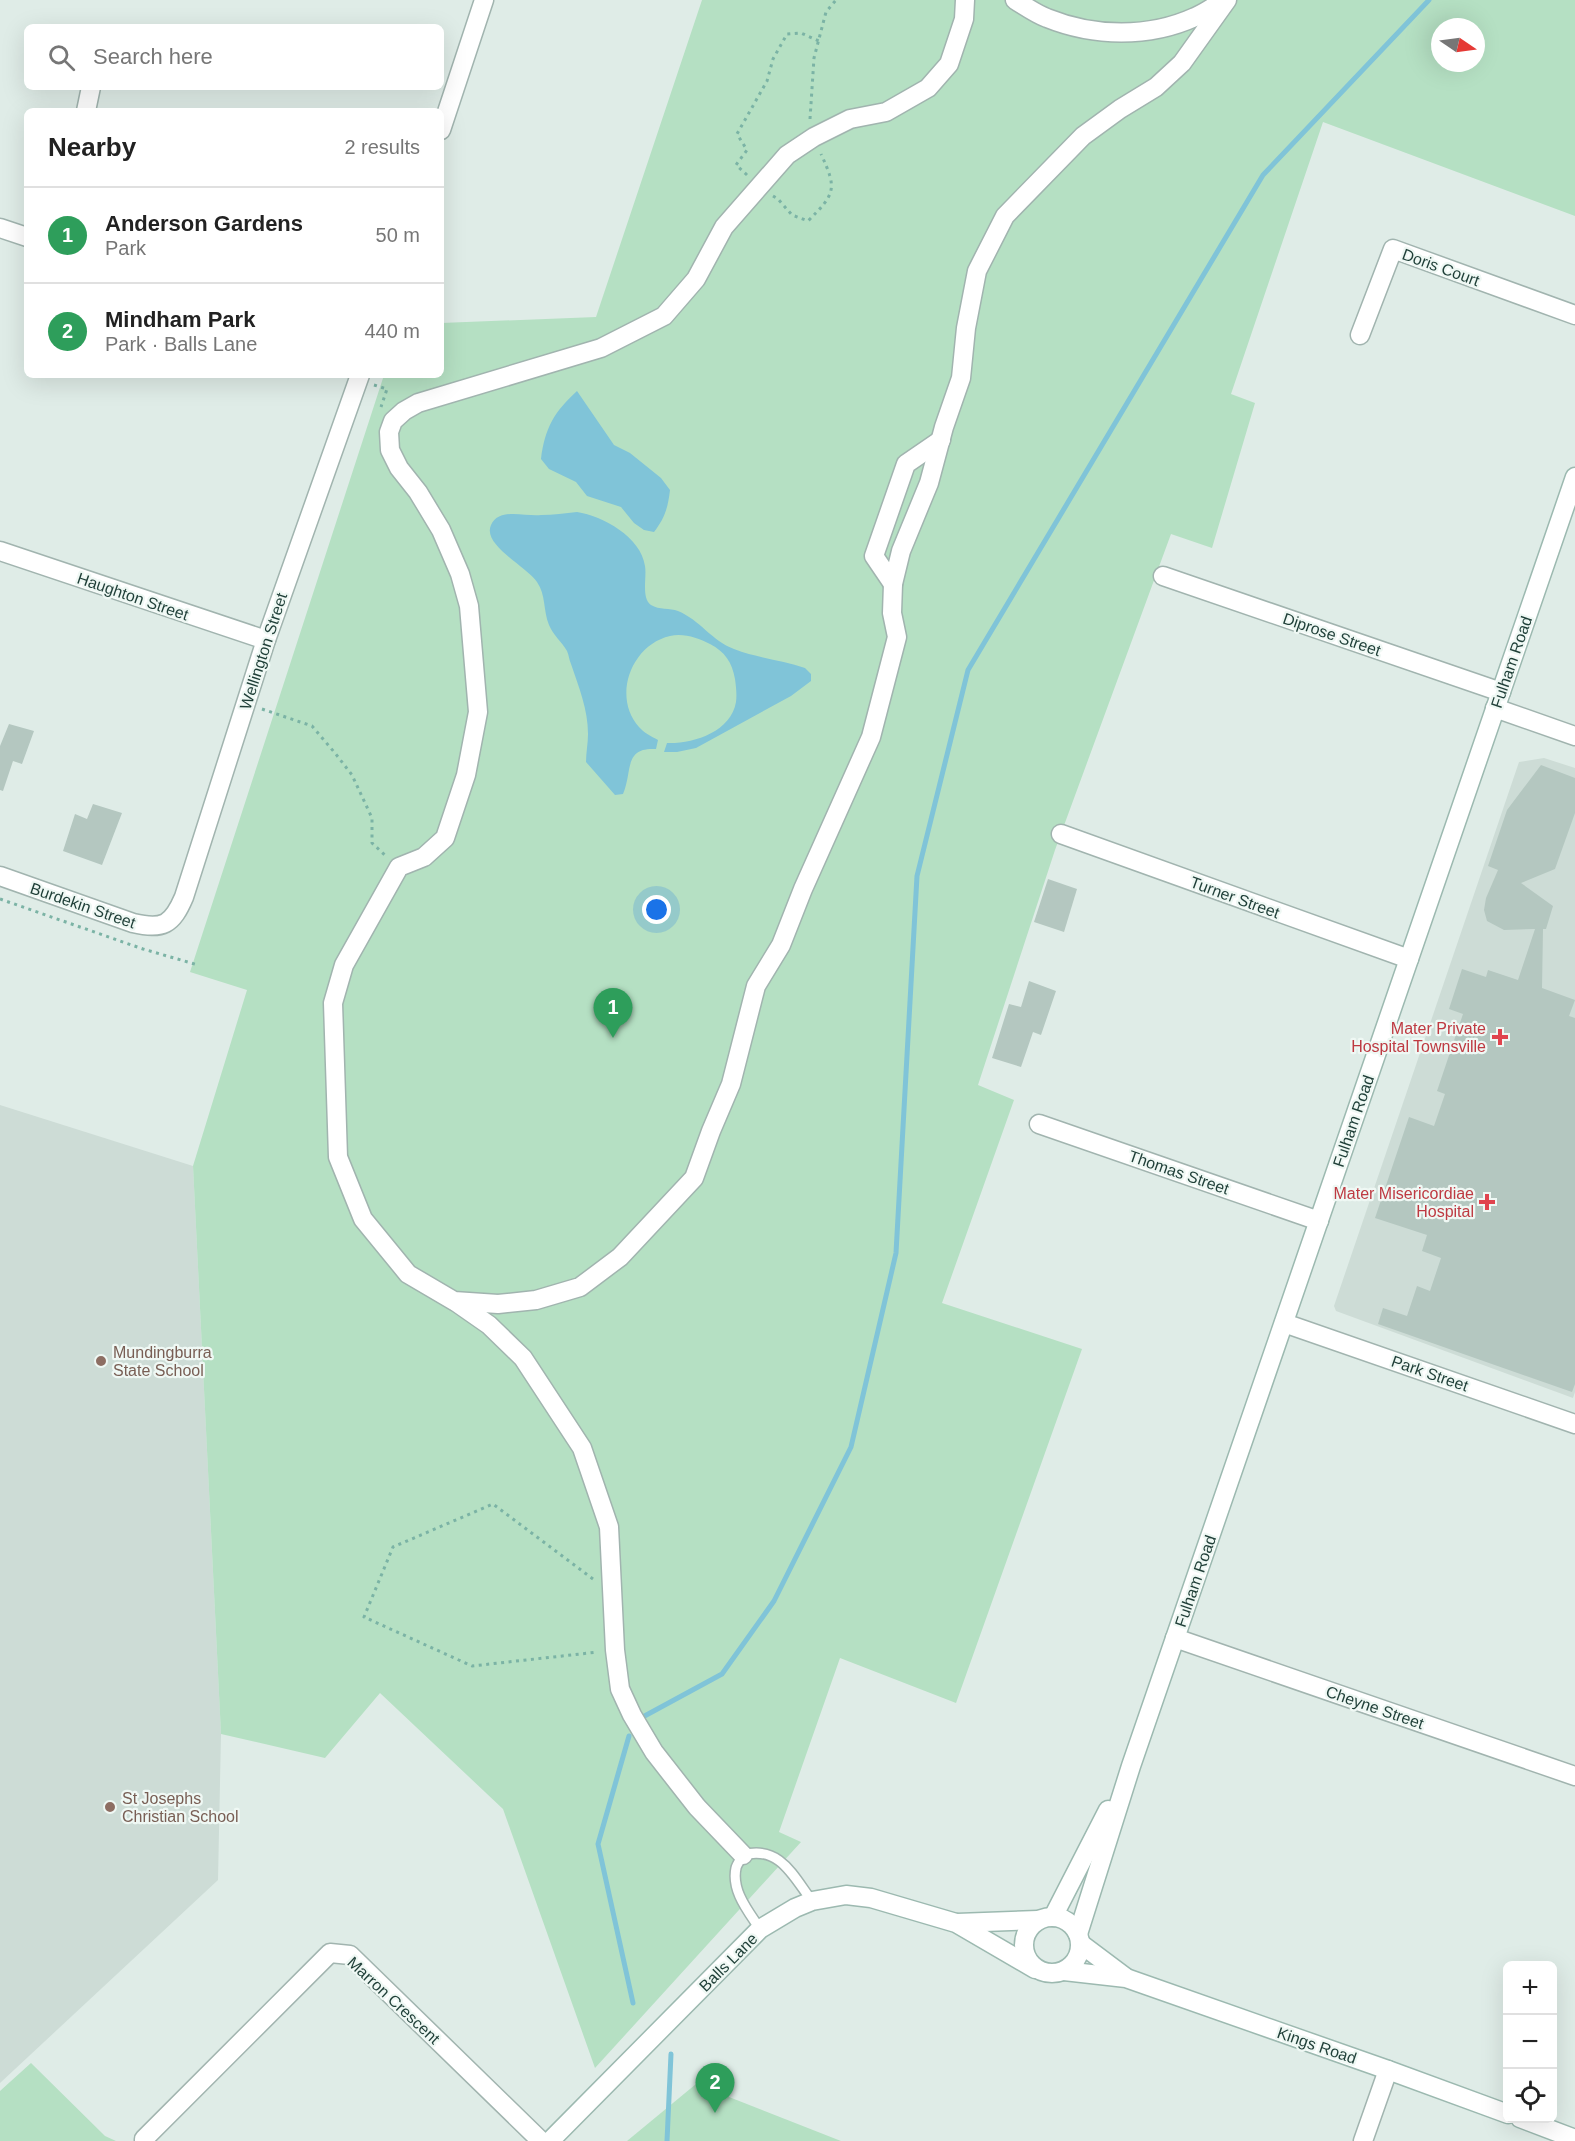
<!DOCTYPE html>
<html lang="en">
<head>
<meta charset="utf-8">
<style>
	body { margin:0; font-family:Arial,sans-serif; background:#f2f2f2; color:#222 }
	.controls { position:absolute; right:18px; bottom:18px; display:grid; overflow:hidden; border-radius:9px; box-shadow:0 6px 24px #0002 }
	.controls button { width:54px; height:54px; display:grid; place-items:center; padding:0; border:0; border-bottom:2px solid #e0e0e0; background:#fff; color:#222; font:30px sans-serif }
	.compass { position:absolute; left:1431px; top:18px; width:54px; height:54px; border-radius:50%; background:#fff; box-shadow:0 6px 24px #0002; rotate:103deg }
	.you { position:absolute; left:657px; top:910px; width:21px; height:21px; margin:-15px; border:4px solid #fff; border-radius:50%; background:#1a73e8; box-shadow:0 0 0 9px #1a73e833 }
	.badge { display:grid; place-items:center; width:39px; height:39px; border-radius:50%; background:#854d34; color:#fff; font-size:20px; font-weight:700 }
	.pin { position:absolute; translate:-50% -50px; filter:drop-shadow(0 2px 3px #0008) }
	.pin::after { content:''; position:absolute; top:32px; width:21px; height:18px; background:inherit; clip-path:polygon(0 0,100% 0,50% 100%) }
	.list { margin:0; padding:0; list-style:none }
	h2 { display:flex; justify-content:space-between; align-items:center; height:78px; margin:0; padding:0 24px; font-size:26px }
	h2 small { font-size:20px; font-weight:400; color:#767676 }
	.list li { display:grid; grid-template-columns:39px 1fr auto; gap:18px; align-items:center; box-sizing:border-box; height:96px; padding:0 24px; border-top:2px solid #e0e0e0 }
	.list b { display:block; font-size:22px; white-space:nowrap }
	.list p { margin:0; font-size:20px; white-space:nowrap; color:#767676 }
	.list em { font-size:20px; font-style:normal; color:#767676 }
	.icon { flex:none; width:33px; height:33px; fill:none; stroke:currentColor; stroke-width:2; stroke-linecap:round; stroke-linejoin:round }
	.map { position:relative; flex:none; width:1575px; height:2141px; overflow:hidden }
	.search { position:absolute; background:#fff; box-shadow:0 6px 24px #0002; left:24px; top:24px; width:420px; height:66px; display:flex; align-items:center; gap:15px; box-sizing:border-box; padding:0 21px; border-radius:9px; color:#767676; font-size:22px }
	.panel { position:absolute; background:#fff; box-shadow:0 6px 24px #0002; left:24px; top:108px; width:420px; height:270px; border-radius:9px }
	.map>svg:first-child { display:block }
</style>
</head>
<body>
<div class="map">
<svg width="1575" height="2141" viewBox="0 0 1575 2141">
	<rect width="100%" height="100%" fill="#dfece7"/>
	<!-- built -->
	<g fill="#cddcd6">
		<path d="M1544,758L1575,768V1392L1573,1398L1336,1311L1334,1306L1519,762Z"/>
		<path d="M0,1105L193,1166L221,1734L218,1880L0,2083Z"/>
	</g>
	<!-- green -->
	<g fill="#b5e0c3" fill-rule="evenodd">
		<path d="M702,0H1575V216L1323,122L1231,394L1255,403L1212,548L1171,534L1055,850L978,1085L1014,1100L942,1303L1082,1349L956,1703L840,1658L779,1832L801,1842L595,2068L503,1809L380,1693L325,1758L221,1734L193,1166L247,990L190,972L384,375H441V323L596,317ZM1440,27H1476V63H1440Z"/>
		<path d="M31,2063L105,2136L116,2141H0V2091Z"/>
		<path d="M696,2084L841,2141H627Z"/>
	</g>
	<!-- water -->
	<g fill="#80c4d8">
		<path d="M577,391L614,445L630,453L661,478L670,490C668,507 665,518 654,532L644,530L634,523L621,507L587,496L576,482L549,469L541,459C545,428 554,412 577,391Z"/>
		<path d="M577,512C603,516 641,537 645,566C647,577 641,598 651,605C659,610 670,608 678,611C700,620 712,641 734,649C757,658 782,660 805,668L811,674V681L791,696L696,748L677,752H664L667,743C693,744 731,732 736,702C737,695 736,686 735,679C732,662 725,652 710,644C698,638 684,633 670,636C631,645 612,697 639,727C644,733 651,736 658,740L656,749C623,747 633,771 623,794L615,795L586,762C586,753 588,743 588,734C588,709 579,688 571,664C569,660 569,655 567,651C562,642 553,635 549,625C543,610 546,595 537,582C526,566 482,545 491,525C499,507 526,517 541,515C553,515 565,513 577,512Z"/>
	</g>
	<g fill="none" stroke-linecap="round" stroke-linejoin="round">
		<!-- stream -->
		<g stroke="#80c4d8" stroke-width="5">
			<path d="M639,1719L722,1674L774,1601L851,1447L896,1253L917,876L968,670L1263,175L1429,0"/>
			<path d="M629,1736L598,1844L633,2003"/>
			<path d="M667,2141L671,2054"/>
		</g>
	</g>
	<!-- building -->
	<g fill="#b4c7c0">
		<path d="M9,724L34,731L22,764L13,761L3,791L0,790V746Z"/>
		<path d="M1541,765L1575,778V813L1555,869L1521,883L1553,906L1546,929H1543L1542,988L1575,1000L1569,1016L1575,1018V1384L1572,1392L1378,1324L1383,1308L1407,1316L1417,1286L1430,1291L1441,1258L1422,1251L1427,1235L1375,1218L1409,1117L1434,1126L1445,1094L1437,1091L1463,1014L1449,1009L1462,969L1486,977L1488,970L1518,980L1535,929L1504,930L1487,921L1484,910L1486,898L1498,870L1488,866L1507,810Z"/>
		<path d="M93,804L122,813L102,865L63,851L75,814L87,819Z"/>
		<path d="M1048,879L1077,889L1064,932L1034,922Z"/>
		<path d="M1029,981L1056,991L1041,1035L1033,1032L1021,1067L992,1058L1009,1004L1021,1007Z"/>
	</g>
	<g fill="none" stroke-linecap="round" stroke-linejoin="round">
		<!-- lane casing -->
		<g stroke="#a1b4af" stroke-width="12">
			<path id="lane" d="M760,1929C749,1912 731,1891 736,1868C737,1864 741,1859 743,1855C780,1845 793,1876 812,1901"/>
		</g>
		<!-- street casing -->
		<g stroke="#a1b4af" stroke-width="21">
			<g id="street">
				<path d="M965,0L964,19L949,64L928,88L886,112L850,119L814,137L787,155L724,227L696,279L664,316L601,348L418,403L404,411L393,421L389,432L390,450L399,468L418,492L441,530L460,574L469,606L478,712L466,775L445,838L424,857L399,867L344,965L333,1003L338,1157L363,1219L408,1274L454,1301L498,1304L536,1300L580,1287L620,1257L694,1178L711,1131L731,1084L756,986L781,945L803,889L871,737L897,637L892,613L893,584L901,551L929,483L944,427L961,378L966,328L977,271L1005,216L1083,136L1120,109L1156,87L1182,63L1227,0"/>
				<path d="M1015,0C1025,6 1036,14 1047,18C1094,37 1149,38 1195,17C1205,13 1214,6 1223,1"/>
				<path d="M86,111L91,87"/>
				<path d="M441,130L484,0"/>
				<path d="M0,228L27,237"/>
				<path d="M1360,335L1393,249L1575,315"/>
				<path d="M0,551L266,640"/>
				<path d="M1163,576L1501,692"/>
				<path d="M893,584L874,556L906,464L941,440"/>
				<path d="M1495,708L1575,736"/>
				<path d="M1061,834L1409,959"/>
				<path d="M0,876L133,923C163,930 172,925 184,897L266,640L360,375"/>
				<path d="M1039,1124L1319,1221"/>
				<path d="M456,1302L489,1325L523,1358L582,1448L609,1527L615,1650L620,1689L632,1715L654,1752L697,1807L743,1855"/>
				<path d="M1284,1323L1575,1424"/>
				<path d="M1175,1638L1575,1776"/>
				<path d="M144,2141V2139L330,1953L350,1955L541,2141"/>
				<path d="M1363,2141L1388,2070"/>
			</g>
		</g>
		<!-- secondary casing -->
		<g stroke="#9cb9b0" stroke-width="21">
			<g id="secondary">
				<circle cx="1052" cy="1945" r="28"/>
				<path d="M1053,1917L1108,1810"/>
				<path d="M957,1923L1038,1920"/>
				<path d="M1078,1934L1131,1766L1575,477"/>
				<path d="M1081,1944L1125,1977"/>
				<path d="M1064,1971L1126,1978L1388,2070L1508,2114"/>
				<path d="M1520,2118L1575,2139"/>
				<path d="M550,2141L760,1929L795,1908L812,1901L846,1895L871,1898L956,1923L1035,1969"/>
			</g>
		</g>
		<!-- path -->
		<g stroke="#7bb3a5" stroke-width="3" stroke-dasharray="3 4.5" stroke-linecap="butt">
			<path d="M810,119L814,58L826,12L836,0"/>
			<path d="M747,175L736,165L747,150L737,134L767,81L773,59L787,34L801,33L819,41"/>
			<path d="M773,196L778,199L792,215L808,221C836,193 837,189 821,154"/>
			<path d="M374,385L387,389L381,407"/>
			<path d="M262,709L312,726L335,753L352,775L372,818V843L387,857"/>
			<path d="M0,899L143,949L198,965"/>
			<path d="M593,1579L493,1504L393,1547L364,1617L472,1666L598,1652"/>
		</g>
		<!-- lane -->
		<use href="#lane" stroke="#fff" stroke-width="9"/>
		<!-- street -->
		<use href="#street" stroke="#fff" stroke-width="18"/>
		<!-- secondary -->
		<use href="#secondary" stroke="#fff" stroke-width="18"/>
	</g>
	<!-- markers -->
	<g fill="#e0444e" stroke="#eff8f4" stroke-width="2">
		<path d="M1497 1028h6v6h6v6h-6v6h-6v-6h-6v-6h6z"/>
		<path d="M1484 1193h6v6h6v6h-6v6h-6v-6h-6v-6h6z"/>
	</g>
	<g fill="#8d6e63" stroke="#eff8f4" stroke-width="2">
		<circle cx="101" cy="1361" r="6"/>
		<circle cx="110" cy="1807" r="6"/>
	</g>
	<g text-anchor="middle" stroke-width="4.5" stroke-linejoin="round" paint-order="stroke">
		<!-- street labels -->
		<g font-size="16" fill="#1e3e37" stroke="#eff8f4">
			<text transform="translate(1441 267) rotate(20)" y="6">Doris Court</text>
			<text transform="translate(133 596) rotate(19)" y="6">Haughton Street</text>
			<text transform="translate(1332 634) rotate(19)" y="6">Diprose Street</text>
			<text transform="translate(263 651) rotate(-72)" y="6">Wellington Street</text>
			<text transform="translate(1511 662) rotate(-71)" y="6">Fulham Road</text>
			<text transform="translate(1235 897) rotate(20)" y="6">Turner Street</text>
			<text transform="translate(83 905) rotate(19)" y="6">Burdekin Street</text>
			<text transform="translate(1353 1121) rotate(-71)" y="6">Fulham Road</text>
			<text transform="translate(1179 1172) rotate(19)" y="6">Thomas Street</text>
			<text transform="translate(1430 1373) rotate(19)" y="6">Park Street</text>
			<text transform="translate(1195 1581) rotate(-71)" y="6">Fulham Road</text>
			<text transform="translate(1375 1707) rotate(19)" y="6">Cheyne Street</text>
			<text transform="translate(728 1962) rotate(-45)" y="6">Balls Lane</text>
			<text transform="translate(394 2000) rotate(43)" y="6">Marron Crescent</text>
			<text transform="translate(1317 2045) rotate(19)" y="6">Kings Road</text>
		</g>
		<!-- health labels -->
		<g font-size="16" fill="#be3a42" stroke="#eff8f4" text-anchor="end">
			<text x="1486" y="1034">Mater Private<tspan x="1486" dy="18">Hospital Townsville</tspan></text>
			<text x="1474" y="1199">Mater Misericordiae<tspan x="1474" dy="18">Hospital</tspan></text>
		</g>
		<!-- education labels -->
		<g font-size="16" fill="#785e54" stroke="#eff8f4" text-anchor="start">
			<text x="113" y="1358">Mundingburra<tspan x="113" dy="18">State School</tspan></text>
			<text x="122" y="1804">St Josephs<tspan x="122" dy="18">Christian School</tspan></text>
		</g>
	</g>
</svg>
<div class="controls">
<button>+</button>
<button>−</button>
<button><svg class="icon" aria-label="locate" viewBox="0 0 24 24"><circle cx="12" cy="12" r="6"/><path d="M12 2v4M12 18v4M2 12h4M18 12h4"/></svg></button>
</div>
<svg class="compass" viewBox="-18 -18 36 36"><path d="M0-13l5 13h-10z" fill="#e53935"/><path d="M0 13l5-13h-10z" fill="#767676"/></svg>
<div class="you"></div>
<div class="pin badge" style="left:613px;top:1038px;background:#2e9e5b">1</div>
<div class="pin badge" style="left:715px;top:2113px;background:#2e9e5b">2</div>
<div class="search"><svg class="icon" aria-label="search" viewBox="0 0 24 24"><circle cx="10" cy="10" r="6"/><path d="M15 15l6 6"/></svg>Search here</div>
<section class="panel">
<h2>Nearby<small>2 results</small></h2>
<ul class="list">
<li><span class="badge" style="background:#2e9e5b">1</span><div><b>Anderson Gardens</b><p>Park</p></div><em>50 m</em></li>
<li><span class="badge" style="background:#2e9e5b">2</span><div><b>Mindham Park</b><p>Park · Balls Lane</p></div><em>440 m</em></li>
</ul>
</section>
</div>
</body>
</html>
